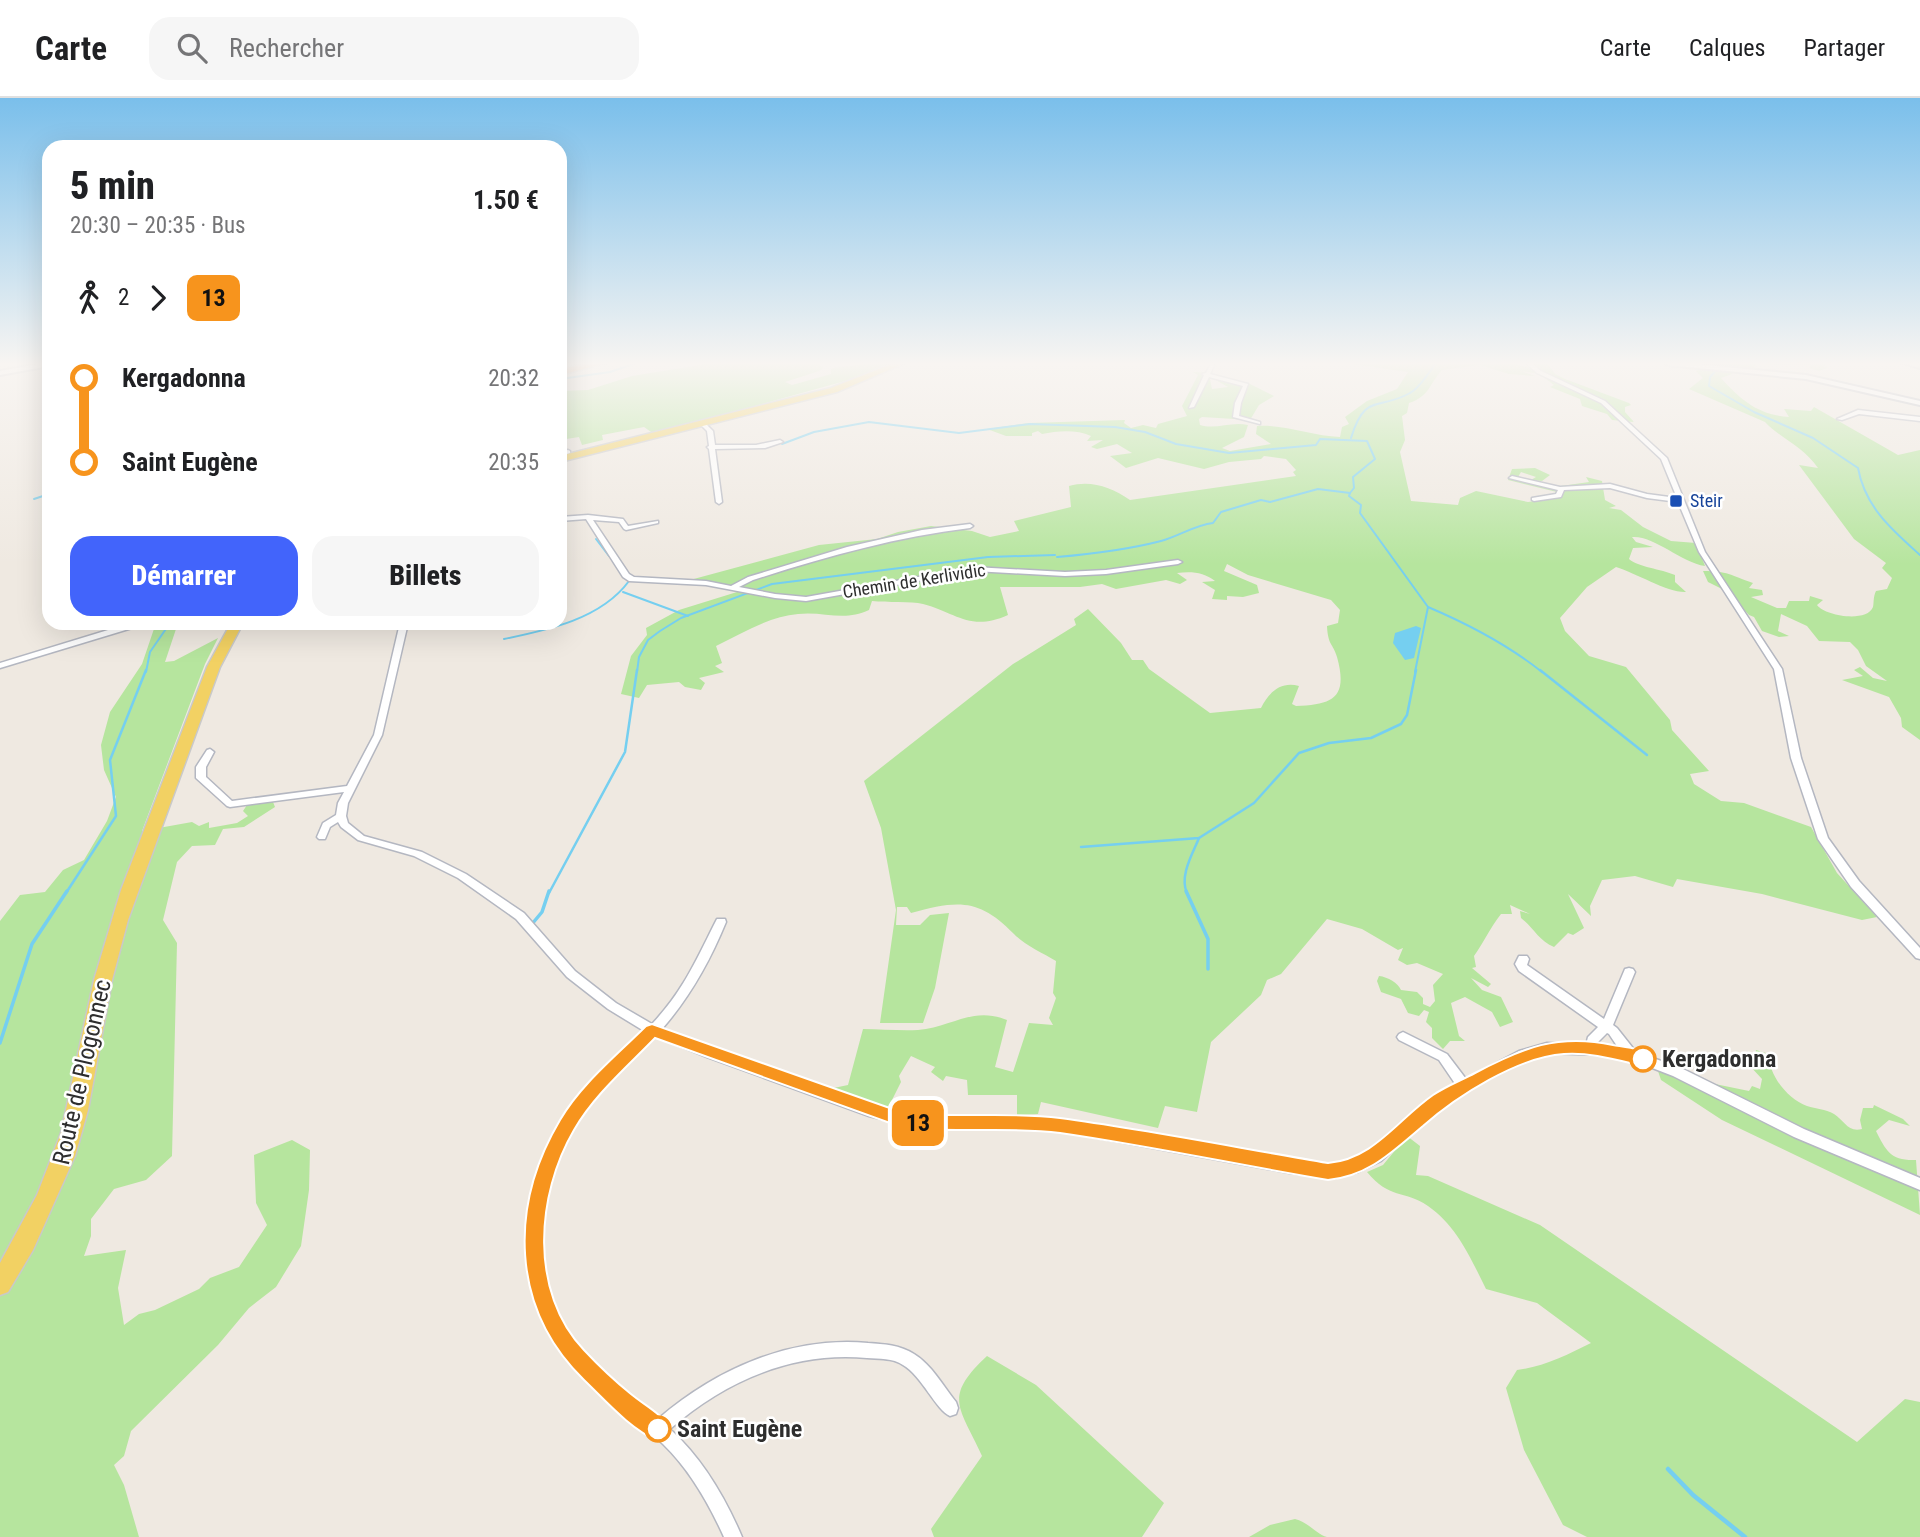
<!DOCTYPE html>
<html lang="fr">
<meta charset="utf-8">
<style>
body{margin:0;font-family:"Roboto Condensed",sans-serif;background:#f6f6f6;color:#202124;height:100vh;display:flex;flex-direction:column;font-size:26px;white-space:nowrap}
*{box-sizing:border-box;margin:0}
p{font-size:23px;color:#757577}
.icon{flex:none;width:38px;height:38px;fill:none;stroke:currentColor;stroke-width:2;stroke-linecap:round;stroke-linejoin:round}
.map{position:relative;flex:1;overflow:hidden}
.drawer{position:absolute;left:42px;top:42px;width:525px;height:490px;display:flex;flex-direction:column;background:#fff;border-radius:21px;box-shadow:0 7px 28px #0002}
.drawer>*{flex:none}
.badge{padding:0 14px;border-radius:10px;font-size:24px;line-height:46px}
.map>.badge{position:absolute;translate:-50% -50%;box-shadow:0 0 0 4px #fff}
.legs{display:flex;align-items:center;gap:10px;height:77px;padding:0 28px;font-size:23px}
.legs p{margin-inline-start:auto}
.summary{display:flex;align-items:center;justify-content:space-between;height:119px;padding:0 28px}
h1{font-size:38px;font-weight:800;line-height:52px}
.cta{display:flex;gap:14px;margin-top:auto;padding:14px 28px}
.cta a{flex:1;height:80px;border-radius:21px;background:#4264fb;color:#fff;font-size:28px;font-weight:800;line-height:80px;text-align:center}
.cta a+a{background:#f6f6f6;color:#202124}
ul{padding:0 28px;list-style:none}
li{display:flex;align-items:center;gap:24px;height:84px;font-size:26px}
li i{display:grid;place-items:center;width:10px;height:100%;margin:0 9px;background:currentColor}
li i::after{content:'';width:18px;height:18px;margin:-9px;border:5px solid;border-radius:50%;background:#fff}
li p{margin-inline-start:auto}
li:first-child i{background:linear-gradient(#0000 50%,currentColor 0)}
li:last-child i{background:linear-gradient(currentColor 50%,#0000 0)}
header{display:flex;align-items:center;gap:42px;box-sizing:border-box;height:98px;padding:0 35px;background:#fff;border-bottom:2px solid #e0e0e0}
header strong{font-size:33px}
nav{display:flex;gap:38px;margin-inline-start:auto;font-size:24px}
.search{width:490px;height:63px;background:#f6f6f6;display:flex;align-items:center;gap:18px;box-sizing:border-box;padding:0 24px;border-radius:21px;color:#757577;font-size:26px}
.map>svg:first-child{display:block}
.green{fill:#b6e59e}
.water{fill:#75cff0}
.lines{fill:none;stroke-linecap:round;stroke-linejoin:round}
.stream-far3{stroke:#75cff0;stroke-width:2}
.stream-far2{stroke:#75cff0;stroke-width:2.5}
.stream-far1{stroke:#75cff0;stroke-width:3.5}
.stream{stroke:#75cff0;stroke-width:4.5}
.street-casing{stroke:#b4b7c1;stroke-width:3}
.secondary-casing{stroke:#b4b7c1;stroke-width:4}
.primary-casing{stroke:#c9c9c9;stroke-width:3}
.highway-casing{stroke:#c9c9c9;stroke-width:3}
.street{fill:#fff;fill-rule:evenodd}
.secondary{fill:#fff;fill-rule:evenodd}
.primary{fill:#f2d163;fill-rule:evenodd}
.highway{fill:#ffa35c;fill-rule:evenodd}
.rail{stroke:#a3a6b8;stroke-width:2}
.line-1{fill:#f7941d;stroke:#fff;stroke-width:2}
.transit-dot{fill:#1a4fb4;stroke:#fff;stroke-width:2.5}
.stop-1-dot{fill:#fff;stroke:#f7941d;stroke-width:3.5}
.labels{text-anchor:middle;stroke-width:5;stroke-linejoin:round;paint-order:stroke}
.far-transit-label{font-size:18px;fill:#164399;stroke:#fff;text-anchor:start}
.far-street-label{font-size:18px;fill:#2e2e2e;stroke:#fff}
.near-stop-label{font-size:24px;font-weight:bold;fill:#2e2e2e;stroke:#fff;text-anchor:start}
.near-street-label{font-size:24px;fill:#2e2e2e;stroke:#fff}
</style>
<header>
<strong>Carte</strong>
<div class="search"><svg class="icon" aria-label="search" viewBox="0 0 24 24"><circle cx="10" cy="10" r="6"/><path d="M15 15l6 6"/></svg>Rechercher</div>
<nav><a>Carte</a><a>Calques</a><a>Partager</a></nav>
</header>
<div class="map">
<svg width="1920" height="1439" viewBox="0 0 1920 1439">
<rect width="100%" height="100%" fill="#efe9e1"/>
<!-- green -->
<g class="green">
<path d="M712 265H822L819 266 823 270 819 273 785 284 792 287 831 276V271C837 268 880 265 888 267L863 278 654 336 644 329 602 337 603 342 582 347 579 339 560 342V293L588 292 632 278Z"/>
<path d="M1345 265H1506L1530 269 1531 265H1547L1555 276 1565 281 1629 305 1631 307 1625 309V314L1634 324 1612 322 1607 316 1582 308 1580 301 1550 289 1554 287 1545 280 1551 279 1547 277 1521 273 1535 278 1509 276 1480 267 1442 272C1429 286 1430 298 1409 305L1407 315 1402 318 1405 342 1400 354 1411 403 1458 407 1460 400 1476 393 1528 404 1562 399 1561 395 1508 382 1512 371 1535 370 1550 377 1542 383 1531 382 1536 379 1521 374 1518 379 1512 380 1554 389 1589 384 1586 379 1602 383 1605 402 1616 408 1609 410 1621 412 1643 429 1671 443 1696 445 1705 468C1681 464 1653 437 1632 439L1636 444 1653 449 1633 450 1629 461C1638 469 1661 471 1675 477V484L1686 494C1668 495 1636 475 1616 469L1587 489 1560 520 1565 533 1589 558 1626 569 1670 622 1672 632 1709 673 1690 676 1694 686 1721 703 1744 705 1811 729 1837 775 1877 819 1862 822 1762 796 1677 781 1673 789 1635 778 1602 782 1590 808 1591 818 1568 796 1584 830 1573 837 1568 835 1554 849C1538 842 1534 830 1521 820L1520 813 1530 816 1510 807 1512 816H1501C1490 830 1484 844 1474 858L1476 869 1472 870 1491 886 1488 889 1471 880 1482 892 1501 899 1513 924 1500 929 1492 914 1465 899 1451 905 1459 938 1465 943H1450L1443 951 1432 940V930L1426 924 1429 914 1424 912 1419 918 1408 915 1401 901 1381 894 1377 883 1379 878C1388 879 1398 885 1401 892L1417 894 1423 900V906L1430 909 1435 903 1433 887 1443 876 1417 865 1407 867 1398 862 1403 850 1398 852 1362 831 1327 821 1281 876 1267 882 1261 897 1211 944 1197 1014 1165 1008 1158 1030 1041 1004 1038 1016 1017 1017V997H968L967 982 946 978 943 983 931 974 935 969 911 958 899 978 901 984 887 1012 824 992 848 987 863 931C881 931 900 933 918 932 952 929 973 908 1007 922L995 969 1013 974 1029 925 1053 927 1049 920 1056 900 1053 895 1056 863C1043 855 1024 847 1014 836 979 800 958 802 911 815L907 809H897L896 827H920L930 817 949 815 935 890 923 925H880L896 812 881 730 864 683 1013 566 1076 527 1074 521 1088 511 1121 545 1132 562H1143L1149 571 1210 615 1261 610C1269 594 1281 583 1299 588L1292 606 1296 608C1334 607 1348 599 1337 559 1333 545 1328 548 1327 528L1338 525 1340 512 1331 502 1248 477 1227 466 1224 473 1257 487 1259 495 1243 499 1227 498V502L1212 501 1215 492 1202 484 1215 483C1204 474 1191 473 1177 475L1187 482 1180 486 1166 482 1116 491 1102 486 1080 489H1000L1008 517C970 534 957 515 923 506 911 503 887 505 872 503L869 512C844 524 824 513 798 516 770 518 741 536 716 548L722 565 715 568 724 574 699 580 705 585 701 592 685 589 679 584 647 587 639 600 621 596 631 558 647 537 646 530 679 512 737 494 690 482 819 447 877 441 898 434 931 428 972 433 990 439 1019 433 1014 423 1071 409 1069 388C1091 382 1111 389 1130 402L1296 378 1293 374 1296 372 1286 361 1264 358 1261 361 1229 364 1204 371 1158 360 1126 370 1110 358 1132 355 1117 346 1097 351 1091 349 1103 342 1087 343 1091 338C1076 331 1057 333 1042 336L1038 333 1032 335V338H1006L987 331 1029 325 1125 322 1124 325 1131 330 1143 327 1156 330 1158 326 1187 318 1182 308 1198 277 1193 274 1214 275 1209 276 1212 291 1228 289 1214 281V278L1248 285 1274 298 1259 307 1250 322 1202 319 1199 321 1200 327C1216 332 1231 323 1248 327L1244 339 1222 350 1230 353 1271 346 1256 336 1257 328C1284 326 1312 338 1340 339L1342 329 1349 326 1345 319 1367 303 1397 291 1408 274Z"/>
<path d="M1673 265H1855L1824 266 1827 270 1819 273 1809 270 1810 267 1755 266 1756 270 1729 273 1732 276 1721 280C1741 302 1758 317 1789 319L1784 311 1811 313 1814 309 1898 357 1920 352V642L1902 629 1901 620 1889 599 1842 582 1863 578 1854 572 1860 569 1873 580 1887 583 1866 568 1858 552 1850 544 1819 543 1807 528 1781 516 1778 533 1789 538 1779 539 1762 533 1754 519 1749 517 1726 493 1708 484 1703 473C1728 473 1730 477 1753 485L1749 490 1762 492 1763 497 1751 499 1777 510H1786L1789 503H1809L1810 498 1823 502 1817 507C1825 518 1867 525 1873 509 1874 505 1873 499 1876 493L1887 491 1892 480 1882 470 1886 465 1854 441 1799 367 1818 370C1804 349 1780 340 1765 324L1689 291 1703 280 1696 273 1706 269Z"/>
<path d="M156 525H178L165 564 174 563 218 540 205 566 142 733 192 724 199 728 209 724V730L237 725 248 718 243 713 247 707 273 704 275 709 244 729 223 731 215 747 192 748 177 764 163 822 177 845 172 1058 146 1082 114 1091 91 1121V1138L84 1158 126 1152 118 1190 124 1227 139 1216 155 1212 199 1191 210 1180 239 1169 267 1127 256 1105 254 1057 292 1042 310 1052 309 1092 301 1148 276 1189 249 1210 218 1247 131 1333 124 1358 114 1367 124 1387 139 1439H0V823L20 797 45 794 63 772 84 762 107 723 116 699 104 672 101 647 110 614 142 566Z"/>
<path d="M1756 952 1769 956C1768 976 1787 1001 1807 1008 1816 1011 1825 1011 1834 1016 1844 1022 1848 1035 1862 1031L1860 1022 1863 1010H1873L1874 1007 1903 1021 1910 1028 1889 1022 1876 1033C1886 1053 1891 1063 1916 1062L1920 1117 1722 1022 1661 982 1658 973 1671 974 1710 993 1715 986 1749 993 1752 988 1760 991 1762 981 1749 967 1755 959Z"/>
<path d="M1407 1038 1420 1048 1416 1077 1428 1078 1540 1127 1857 1344 1905 1301 1920 1304V1439H1587L1563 1427 1524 1352 1506 1290 1517 1272C1543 1269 1567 1257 1591 1245L1537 1205 1486 1191C1471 1161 1457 1128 1428 1108 1403 1091 1390 1102 1367 1074L1383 1067Z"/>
<path d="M987 1258 1036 1287 1164 1405 1142 1439H934L931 1431 982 1358C960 1309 942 1300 987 1258Z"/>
<path d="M1295 1421C1310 1425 1317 1437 1327 1439H1249L1270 1427Z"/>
</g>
<!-- water -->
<path class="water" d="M1416 528 1421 530 1414 560 1405 562 1393 545 1395 535Z"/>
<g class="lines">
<!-- stream-far3 -->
<g class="stream-far3">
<path d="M1717 265 1719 269 1710 279 1709 288 1754 314 1813 340 1858 370C1865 409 1892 432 1920 457"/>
<path d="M560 281 610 274 636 265"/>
<path d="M1351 340C1365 294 1378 313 1410 295 1420 290 1429 274 1436 265"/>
<path d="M782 346 814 334 869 324 959 335 1030 326 1115 329 1145 334 1176 346 1229 355 1316 347 1320 341 1367 343 1375 361 1353 379 1354 390 1350 395"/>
<path d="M1350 395 1349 398 1361 407 1360 415 1428 509 1415 574"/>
<path d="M34 401 49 396"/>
<path d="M596 441 609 458"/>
<path d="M1057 459C1093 456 1126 452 1161 443 1179 438 1195 427 1213 425L1221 414 1261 402 1270 404 1318 391 1350 395"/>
<path d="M623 494 688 518"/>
<path d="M1428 509C1468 526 1508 547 1542 574"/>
<path d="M504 541C548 532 601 521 629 483L626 480"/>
<path d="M146 574 150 554 170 525"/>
<path d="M637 574 639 559 648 542 660 533 681 520 772 486 988 459 1055 457"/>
</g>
<!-- stream-far2 -->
<g class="stream-far2">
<path d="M1540 572 1647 657"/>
<path d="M1081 749 1199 740 1254 705 1299 655 1329 645 1371 640 1401 626 1407 617 1416 572"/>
<path d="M66 795 116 718 110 662 146 572"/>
<path d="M549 795 625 654 637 572"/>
<path d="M1187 795C1179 778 1193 755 1199 740"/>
</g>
<!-- stream-far1 -->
<g class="stream-far1">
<path d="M1186 793 1208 841V871"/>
<path d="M532 826 542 814 549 793"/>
<path d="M0 945 32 846 67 793"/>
</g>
<!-- stream -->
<path class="stream" d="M1668 1371 1693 1397 1745 1439"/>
<defs>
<g id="street">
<path d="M1211 265H1215L1210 276 1248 286 1241 305 1239 318 1260 324V326L1233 319 1235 305 1243 288 1209 279 1194 309 1189 310 1204 277 1202 276 1206 275Z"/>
<path d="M1526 265H1531L1541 273 1605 303 1667 360 1705 454 1782 571 1801 660 1828 740 1859 783 1920 850V861L1916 860 1851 789 1818 741 1791 660 1774 571 1699 454 1678 404 1647 400 1610 390 1564 392 1561 399 1534 403 1532 402V400L1556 396 1558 392 1509 380 1512 378 1560 389 1610 386 1647 396 1677 400 1661 361 1601 305 1537 275Z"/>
<path d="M1858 312 1920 319V323L1859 316 1842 322 1837 321Z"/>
<path d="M700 324H704L713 333 715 347H756L780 342 783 344 765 350 715 351 722 404 719 406 716 404 709 351 707 349 709 348 707 333 700 326Z"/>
<path d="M568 352 570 353V355L560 358V354Z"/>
<path d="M588 417 623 421 628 428 658 423V425L626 432 624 431 619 424 593 422 629 476 634 479 706 483 731 488 748 479 847 449 922 432 970 426 973 428 970 430C895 439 825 459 753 482L739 489 775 496 806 499 974 469 1065 474 1106 472 1178 462 1182 464 1178 466 1106 476 1065 478 974 473 806 503 775 500 706 487 629 483 623 479 586 421 560 423V419Z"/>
<path d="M131 525H143L142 527 0 570V565Z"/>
<path d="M400 525H408L382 637 348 705 346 718 348 725 364 738 422 754 466 776 524 815 575 873 616 905 652 926C684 892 696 862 717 821H725L726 824C710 863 690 899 662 931L715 953 873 1009 914 1019 1015 1018 1060 1023 1290 1063 1335 1068 1351 1065 1371 1055 1435 998 1456 987 1439 962 1399 942 1397 939 1399 936 1403 934 1447 956 1466 981 1519 953 1547 945 1586 947 1588 939 1598 929 1519 873 1515 866 1519 858H1527L1529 861 1527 867 1604 921 1625 871 1629 870 1633 871 1635 874 1613 927 1617 930 1636 954 1681 970 1804 1031 1920 1080V1092L1794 1039 1673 978 1642 966 1604 957 1547 955 1523 962 1443 1006 1381 1063 1358 1074 1335 1080 1290 1075 1060 1033 1015 1028 914 1029 869 1018 707 959 655 938C630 963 601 986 581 1015 533 1086 525 1185 581 1255 602 1281 631 1300 658 1321 716 1271 790 1238 868 1245 884 1246 900 1247 914 1256 932 1267 943 1288 956 1304L958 1310 956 1316 950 1318C936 1312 922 1278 903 1267 893 1260 879 1261 867 1260 793 1253 725 1283 670 1331 702 1360 725 1399 742 1439H724C709 1406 690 1372 663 1346 636 1321 604 1302 578 1274 509 1200 515 1084 574 1005 594 978 620 956 644 933L608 911 567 879 516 821 458 780 414 758 358 742 341 729 338 724 330 729 325 741H319L317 739 323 725 336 717 338 705 344 694 230 709 227 708 196 680V669L207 652 210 651 214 654 206 669V679L232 703 347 688 374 637ZM1607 935 1609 936 1619 951 1597 947 1598 944Z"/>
</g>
<g id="secondary">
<path d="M44 265H49V268L0 277V273Z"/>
<path d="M1665 265H1687L1806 277 1920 303V307L1806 281 1668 267Z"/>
</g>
<g id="primary">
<path d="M894 265H905L837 294 560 364V358L831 290Z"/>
<path d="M231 525H243L220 569 128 822 112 882 88 1012 75 1058 33 1152 8 1194 0 1197V1165L37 1097 61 1035 94 882 121 792 207 569Z"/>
</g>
<path id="highway" d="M590 265H606L560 277V271Z"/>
</defs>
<!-- street casing -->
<use href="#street" class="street-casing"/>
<!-- secondary casing -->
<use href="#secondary" class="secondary-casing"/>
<!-- primary casing -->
<use href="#primary" class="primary-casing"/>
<!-- highway casing -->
<use href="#highway" class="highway-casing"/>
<!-- street -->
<use href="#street" class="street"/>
<!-- secondary -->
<use href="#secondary" class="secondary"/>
<!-- primary -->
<use href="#primary" class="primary"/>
<!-- highway -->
<use href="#highway" class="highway"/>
<!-- rail -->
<path class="rail" d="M1899 265 1920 271"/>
</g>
<!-- sky -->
<linearGradient id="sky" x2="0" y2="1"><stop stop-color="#7abfeb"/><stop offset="0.57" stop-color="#f8f5f2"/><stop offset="1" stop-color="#f8f5f2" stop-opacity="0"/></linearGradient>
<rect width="1920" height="466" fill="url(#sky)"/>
<!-- line-1 -->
<path class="line-1" d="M652 926 901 1014C954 1021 1007 1013 1060 1020 1150 1032 1239 1050 1328 1065 1374 1061 1397 1022 1433 997 1446 988 1462 982 1475 975 1522 950 1558 935 1613 947 1624 949 1646 950 1652 961L1643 968C1617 962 1590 954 1564 956 1518 959 1457 998 1423 1028 1392 1054 1369 1078 1328 1082 1239 1067 1150 1048 1060 1035 1007 1028 954 1036 901 1029L655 940C627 969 594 997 574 1032 536 1097 529 1194 584 1252 598 1267 615 1283 631 1296 644 1307 663 1316 670 1331L666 1339 658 1343C630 1331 606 1303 584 1282 510 1210 509 1108 560 1022 581 986 617 957 646 928Z"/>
<!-- markers -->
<rect class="transit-dot" x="1669" y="396" width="14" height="14" rx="3.5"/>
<g class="stop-1-dot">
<circle cx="1643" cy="961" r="12"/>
<circle cx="658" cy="1331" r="12"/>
</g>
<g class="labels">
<!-- far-transit labels -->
<g class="far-transit-label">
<text x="1690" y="409">Steir</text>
</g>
<!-- far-street labels -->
<g class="far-street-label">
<text transform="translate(914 483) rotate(-9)" y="6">Chemin de Kerlividic</text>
</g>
<!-- near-stop labels -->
<g class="near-stop-label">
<text x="1662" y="969">Kergadonna</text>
<text x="677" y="1339">Saint Eugène</text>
</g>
<!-- near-street labels -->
<g class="near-street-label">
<text transform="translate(82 974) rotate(-77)" y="8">Route de Plogonnec</text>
</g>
</g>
</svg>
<b class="badge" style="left:918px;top:1025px;background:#f7941d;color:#111">13</b>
<section class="drawer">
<div class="summary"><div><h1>5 min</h1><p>20:30 – 20:35 · Bus</p></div><b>1.50 €</b></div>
<div class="legs"><svg class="icon" aria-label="walk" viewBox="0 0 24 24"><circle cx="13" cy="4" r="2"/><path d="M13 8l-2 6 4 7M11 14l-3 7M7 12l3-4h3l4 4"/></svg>2<svg class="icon" aria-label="forward" viewBox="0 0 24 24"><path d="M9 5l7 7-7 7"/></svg><b class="badge" style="background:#f7941d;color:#111">13</b></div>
<ul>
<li><i style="color:#f7941d"></i><b>Kergadonna</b><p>20:32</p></li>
<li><i style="color:#f7941d"></i><b>Saint Eugène</b><p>20:35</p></li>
</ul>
<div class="cta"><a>Démarrer</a><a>Billets</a></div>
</section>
</div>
